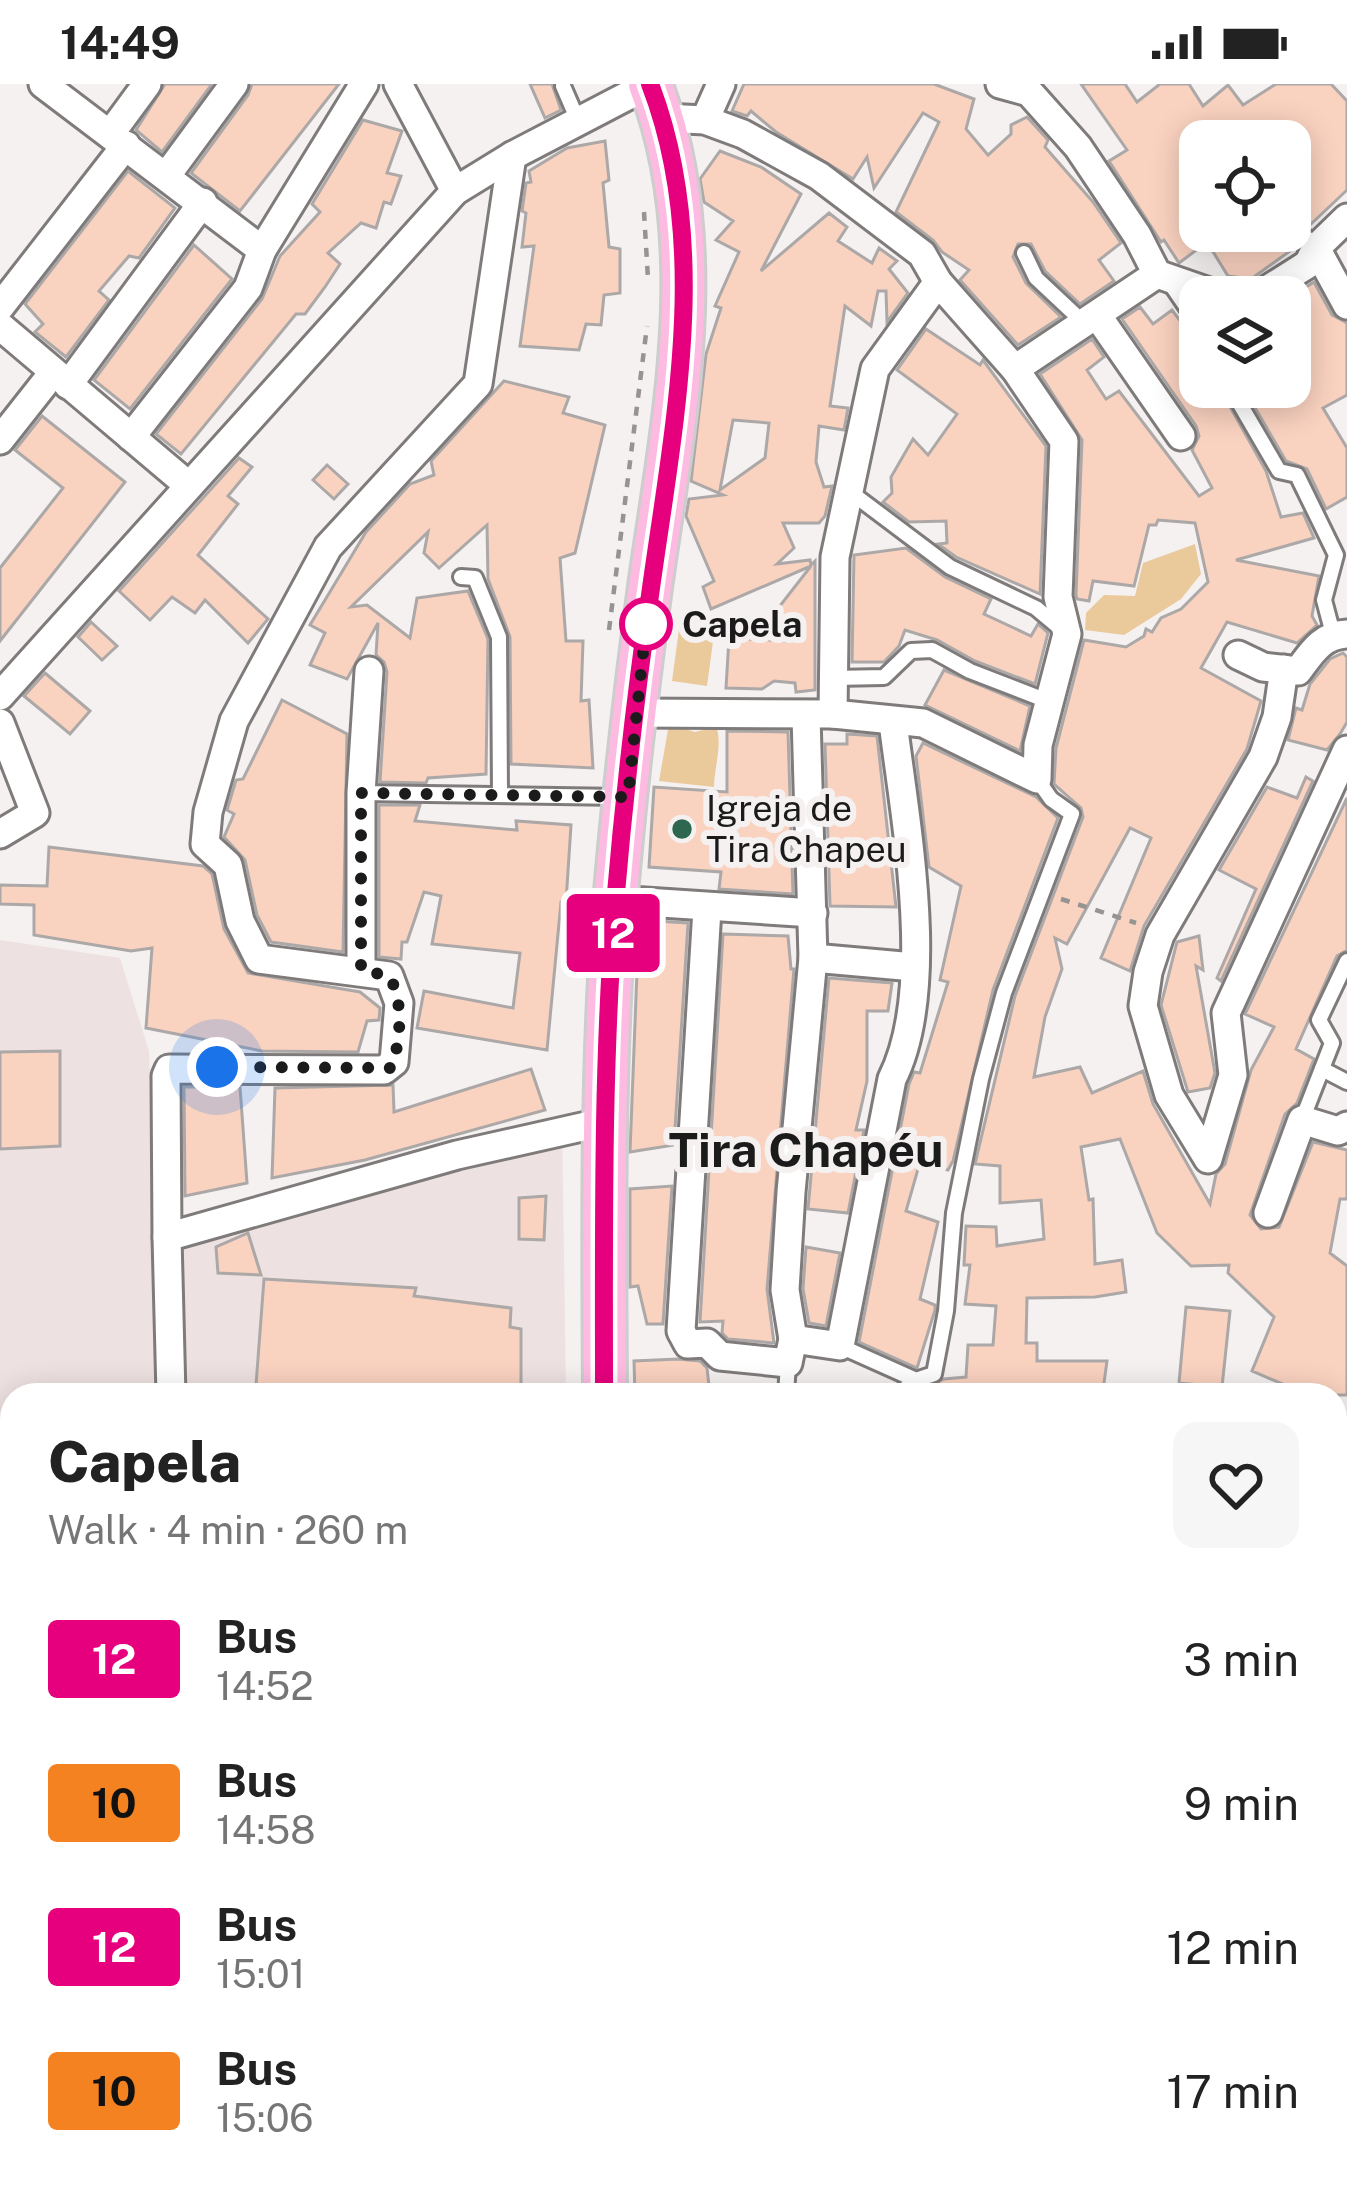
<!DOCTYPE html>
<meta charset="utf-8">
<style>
body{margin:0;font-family:"Public Sans",sans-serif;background:#f6f6f6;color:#222;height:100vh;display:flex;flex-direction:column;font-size:45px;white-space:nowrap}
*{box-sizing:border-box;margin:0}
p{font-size:39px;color:#767676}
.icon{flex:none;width:66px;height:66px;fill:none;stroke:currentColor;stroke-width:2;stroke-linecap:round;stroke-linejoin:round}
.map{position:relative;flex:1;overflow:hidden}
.sheet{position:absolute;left:0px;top:1299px;width:1347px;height:804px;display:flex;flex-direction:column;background:#fff;border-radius:36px 36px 0 0;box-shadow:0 6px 30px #0003}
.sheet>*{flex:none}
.badge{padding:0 24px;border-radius:9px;font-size:42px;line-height:78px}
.buttons{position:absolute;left:1179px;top:36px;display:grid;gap:24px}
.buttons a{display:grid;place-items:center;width:132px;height:132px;border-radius:24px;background:#fff;box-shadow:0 6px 30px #0003;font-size:60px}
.you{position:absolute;width:60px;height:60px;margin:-30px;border:9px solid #fff;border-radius:50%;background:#1a73e8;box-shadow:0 0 0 18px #1a73e833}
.map>.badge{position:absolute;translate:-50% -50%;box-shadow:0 0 0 6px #fff}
.round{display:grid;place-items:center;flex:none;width:126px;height:126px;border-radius:24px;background:#f6f6f6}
.headline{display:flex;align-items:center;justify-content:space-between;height:204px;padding:0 48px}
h1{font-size:57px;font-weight:800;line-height:90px}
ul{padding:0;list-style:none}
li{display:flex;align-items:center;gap:36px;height:144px;padding:0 48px}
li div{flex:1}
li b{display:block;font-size:45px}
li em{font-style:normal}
li .badge{min-width:132px;font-weight:700;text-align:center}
.status{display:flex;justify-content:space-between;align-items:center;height:84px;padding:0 60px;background:#fff;direction:ltr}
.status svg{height:33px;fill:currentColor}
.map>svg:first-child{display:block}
.built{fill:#eee1e1}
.green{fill:#eac99b}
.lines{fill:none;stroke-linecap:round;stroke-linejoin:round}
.canal{stroke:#eccdf9;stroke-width:24}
.building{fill:#fad2c0;stroke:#aca8a7;stroke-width:3;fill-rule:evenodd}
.lane-casing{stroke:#7f7b7b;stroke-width:20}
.street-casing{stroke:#7f7b7b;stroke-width:33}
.primary-casing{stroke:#cdcdcd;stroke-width:48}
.path{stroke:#969393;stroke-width:4.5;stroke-dasharray:9 9;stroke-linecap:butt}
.lane{stroke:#fff;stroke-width:14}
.street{stroke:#fff;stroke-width:27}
.primary{stroke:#febbe1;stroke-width:42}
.line-casing{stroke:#fff;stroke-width:27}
.line{stroke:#e6007e;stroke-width:18}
.walk{stroke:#1c1b1b;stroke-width:12;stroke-dasharray:0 21.6}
.stop-dot{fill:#fff;stroke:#e6007e;stroke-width:6}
.poi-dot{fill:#2d6750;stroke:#f5f1f1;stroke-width:4.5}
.labels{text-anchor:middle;stroke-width:12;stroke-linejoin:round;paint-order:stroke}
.stop-label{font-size:36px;font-weight:bold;fill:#1c1b1b;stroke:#f5f1f1;text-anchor:start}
.poi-label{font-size:36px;fill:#1c1b1b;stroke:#f5f1f1;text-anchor:start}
.district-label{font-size:48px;font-weight:bold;fill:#1c1b1b;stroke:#f5f1f1}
</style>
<div class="status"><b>14:49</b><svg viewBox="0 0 49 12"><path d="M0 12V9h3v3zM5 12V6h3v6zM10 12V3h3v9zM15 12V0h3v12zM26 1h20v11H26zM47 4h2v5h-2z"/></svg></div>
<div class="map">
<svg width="1347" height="2103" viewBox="0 0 1347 2103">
<rect width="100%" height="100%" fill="#f5f1f1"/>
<!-- built -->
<path class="built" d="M0 856 120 874 149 967 156 1140 562 1036 566 1311H12V2091H878L881 2103H0Z"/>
<!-- green -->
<g class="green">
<path d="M1195 460 1201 490 1181 515 1124 551 1085 546 1086 529 1104 511 1135 512 1143 479Z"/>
<path d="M679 545 714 550 707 602 672 597Z"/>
<path d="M669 640 695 648 716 643C723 658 714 685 714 703L659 697Z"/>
</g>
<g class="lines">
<!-- canal -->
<path class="canal" d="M1335 1392 1347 1376"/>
</g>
<!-- building -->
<g class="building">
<path d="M165 0H212L162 68 136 46Z"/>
<path d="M252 0H339L240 127 191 89 248 11Z"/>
<path d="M530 0H552L561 26 545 34Z"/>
<path d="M744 0H934L974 15 966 45 988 71 1011 50V41L1027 33 1048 56 1045 63 1093 118 1121 159 1099 176 1114 197 1080 220 1045 187 1031 160H1018L1013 173 1026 199 1061 233 1018 261 960 196 969 186 942 168 933 156 896 128 939 38 923 29 874 104 867 73 853 95 776 48 751 27 747 32 732 27Z"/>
<path d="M1081 0H1125L1137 18 1160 0H1189L1203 22 1228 1 1243 21 1276 0H1331L1347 17V106L1310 141 1290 120V57H1200V147H1285L1297 162 1251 195 1228 192 1207 158 1179 179 1164 156 1161 158 1109 77 1127 66Z"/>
<path d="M363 36 402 47 387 89 401 92 391 120 384 118 376 144 361 139 328 169 340 180 325 203 305 230H296L181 370 156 350 262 215 280 172 320 128 312 120Z"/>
<path d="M605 57 609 96 603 99 609 163 620 165V209L604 211 601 241 586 240 579 266 520 262 534 162 522 163 526 129 522 127 526 99 531 98 529 87 567 64Z"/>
<path d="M720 67 761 83 801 110 761 187 829 129 847 143 838 157 872 179 879 164 897 177 889 185 908 209 887 238 886 207H878L871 242 845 222 830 322 848 324 844 346 819 342 816 378 824 403 832 402 825 432 819 439H783L794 464 777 480 810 476 811 481 815 477V606L796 608 795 599 774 597 762 605 726 604 729 554 790 557 772 532 811 482 711 525 703 503 714 497 686 432 689 415 723 411 691 397 706 270 721 224 715 222 739 168 716 156 733 137 704 118 700 95ZM733 336 769 339 765 374 720 406Z"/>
<path d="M128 87 175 124 139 174 129 172 99 207 109 216 66 273 35 248 43 240 25 220Z"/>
<path d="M194 161 232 195 130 325 94 296Z"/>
<path d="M1314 198 1332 231 1347 239V311L1323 324 1347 364V413L1326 425 1307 385 1286 377 1243 303H1290V213Z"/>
<path d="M1140 223 1153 240 1172 226 1191 251 1188 272 1200 270V303H1219L1266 387 1281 433 1303 429 1314 454 1236 476 1319 492 1312 532 1317 541 1297 559 1227 538 1201 584 1261 617 1247 665 1144 842 1130 887 1101 874 1151 754 1130 744 1067 860 1055 854 1062 885 1045 933 1034 993 1080 983 1092 1009 1143 987 1153 1020 1210 1120 1216 1090 1225 1080 1251 986 1274 943 1245 930 1347 714V866L1337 872 1296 965 1314 975 1297 1019 1285 1030 1250 1131 1261 1145 1279 1143 1313 1058 1347 1066V1115H1340L1330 1169 1347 1182V1311H1308L1252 1287 1274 1233 1228 1189 1229 1181 1191 1182 1157 1149 1120 1055 1081 1063 1089 1116 1093 1115 1095 1180 1122 1176 1126 1208 1095 1213 1027 1214 1026 1259H1037V1277H1107L1103 1306 1068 1308V1311H921V1306L944 1295 966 1293 968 1261H993L996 1222 965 1220 970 1181H964L966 1142 996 1143 997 1162 1044 1155 1041 1116 1000 1119V1082L975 1080 1015 912 1083 733 1081 724 1054 700 1056 664 1084 556 1126 563 1144 552 1146 545 1152 548 1161 534 1181 525 1208 498 1195 439 1158 436 1156 441H1149L1134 502 1093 497 1089 517 1077 515 1076 511 1082 356 1040 290 1092 255 1104 273 1087 286 1106 315 1119 307 1199 412 1212 404 1192 366 1199 352 1196 342 1122 235Z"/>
<path d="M926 245 980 281 983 276 1046 362 1040 510 956 473 938 460 947 459 946 437 909 438 883 418 892 409 891 393 913 355 928 371 957 330 897 286Z"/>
<path d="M504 297 569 313 563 329 605 341 575 469 560 474 566 557H583L581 617 589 616 593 684 511 680 510 553 488 495 487 441 439 484 424 469 428 448 351 523 367 521 410 554 417 514 468 507 488 555 486 690 428 694 426 699 380 698 387 588 384 578 376 571 378 539 347 595 310 581 325 549 310 541 366 448 410 400 434 391 431 377Z"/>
<path d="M42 332 125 398 0 557V484L63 404 15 366Z"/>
<path d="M239 374 252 383 228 412 238 420 198 471 268 535 248 559 205 516 195 529 172 513 150 536 119 507Z"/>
<path d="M327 381 348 400 334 415 313 396Z"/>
<path d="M906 464 945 493 991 515 984 530 1031 552 1038 540 1048 549 1035 600 975 577 937 556 905 546 899 562 884 578H852L854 471Z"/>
<path d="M91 538 117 562 102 576 78 553Z"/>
<path d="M1343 569 1347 573V638L1340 650 1327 666 1288 656 1296 624 1302 626 1310 600 1330 575Z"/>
<path d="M944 586 1030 622 1020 667 925 621Z"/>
<path d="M45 589 90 627 70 650 24 612Z"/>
<path d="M282 616 347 650 343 868 271 858 257 831 245 776 224 753 234 730 227 726 236 696 243 695Z"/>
<path d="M727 647 788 648 793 810 719 805 721 788 649 783 654 703 727 708Z"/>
<path d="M847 650 877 652 896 823 830 822 825 660H847Z"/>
<path d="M923 659 1036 713 1058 734 993 906 953 1077 948 1086 920 1078 906 1127 938 1138 920 1215 935 1221V1226L917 1284 859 1258 909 1000 914 988 920 989 948 898 940 896 961 802 929 783 916 672Z"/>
<path d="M1306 693 1313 697 1221 897 1217 894 1256 805 1219 786 1267 703 1297 714Z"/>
<path d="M379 721H420L415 737 517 746 516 737 571 741 566 818H561L547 966 417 944 424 907 513 924 520 869 432 860 441 812 424 808 407 858H402L401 875 379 873Z"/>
<path d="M49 763 203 782 212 790 224 845 248 889 360 908 380 924 379 936 367 937 358 968 262 967 146 944 152 864 131 867 34 851V821L0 820V801L47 802Z"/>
<path d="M639 836 688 839 674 1061 630 1068Z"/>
<path d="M723 850 788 852 791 885H794L767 1205 774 1259 728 1255 722 1249 723 1237 700 1238Z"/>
<path d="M1199 852 1203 886 1196 882 1215 989 1210 1004 1188 1008 1161 921 1177 858Z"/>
<path d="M829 894 892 899 888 927H867V997L856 1046H864L848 1129 808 1125Z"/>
<path d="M60 967V1062L0 1065V968Z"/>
<path d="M531 985 545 1026 365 1076 272 1094 275 1004 393 1001 394 1028Z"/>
<path d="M184 1003H240L247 1099 185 1112Z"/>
<path d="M672 1102 663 1240H647L638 1202 630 1203V1105Z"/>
<path d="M546 1112 544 1156 519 1155V1114Z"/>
<path d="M248 1149 261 1191 218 1189 216 1163Z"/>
<path d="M806 1163 840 1169 826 1242 809 1239 803 1205Z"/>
<path d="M264 1195 416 1204 414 1212 511 1224 510 1243 521 1245V1311H431L256 1301Z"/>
<path d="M1186 1223 1230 1227 1222 1303 1179 1299Z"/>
<path d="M678 1275 700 1277 707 1284 710 1311H635L634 1277Z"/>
</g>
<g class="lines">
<defs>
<g id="lane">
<path d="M563 2 579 39"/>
<path d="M1290 136 1316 164"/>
<path d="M1024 169 1036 194 1084 239"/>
<path d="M1168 196 1200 243"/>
<path d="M1230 303 1279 387 1297 391 1336 471 1324 516 1333 550"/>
<path d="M849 407 950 483 1036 524 1060 544"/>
<path d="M461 493 475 494 499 553 500 711"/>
<path d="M834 594 884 593 911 567 932 566 970 587 1050 618"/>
<path d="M361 709 622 713"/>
<path d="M1322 985 1347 998"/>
<path d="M1302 1036 1332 959 1319 936 1347 877"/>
<path d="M840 1262 916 1296 934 1290 946 1227 954 1129 981 995 1004 909 1072 730 1051 715 1037 695"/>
<path d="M786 1311 788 1279"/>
<path d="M897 1311 916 1296"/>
<path d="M0 1911H12"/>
<path d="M122 2091V2103"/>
<path d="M634 2103 636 2091"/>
</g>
<g id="street">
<path d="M43 0 262 166"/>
<path d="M398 0 455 107"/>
<path d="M1000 0 1029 8 1078 63 1137 151 1157 190 1212 209 1252 213"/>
<path d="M663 34 705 36 743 50 819 92 922 170 938 198 1015 285 1064 357 1058 513 1067 550 1038 661 1037 695 923 639 833 630"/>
<path d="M705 36 721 0"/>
<path d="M111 49 147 0"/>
<path d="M167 91 234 0"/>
<path d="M1316 164 1347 221"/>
<path d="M1256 213 1308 180 1316 164 1347 134"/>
<path d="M0 223 126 61"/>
<path d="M1097 231 1181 352"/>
<path d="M0 242 188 401"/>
<path d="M1015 285 1157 190"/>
<path d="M68 301 203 118"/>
<path d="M131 353 248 204 262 166 364 0"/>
<path d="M0 356 52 290"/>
<path d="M1238 571 1263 583 1298 587C1312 568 1322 551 1347 550"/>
<path d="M1284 585 1277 633 1263 673 1160 851 1148 888 1143 922 1169 1011 1208 1075 1233 991 1226 929 1347 666"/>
<path d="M0 612 455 107 512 72 650 0"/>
<path d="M634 629 833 630 835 473 875 285 938 198"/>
<path d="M0 639 35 729 0 750"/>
<path d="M615 816 813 829"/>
<path d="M707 825 681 1247 688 1260 707 1259 720 1272 788 1279 793 1255 785 1206 791 1108 813 874 806 632"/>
<path d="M813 874 914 883"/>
<path d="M361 886V709L369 587"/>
<path d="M1268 1129 1302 1036 1338 1047 1347 1042"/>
<path d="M167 1153 166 992 169 985 384 986 394 978 399 919 389 892 259 875 240 837 228 781 205 760 208 728 234 637 328 463 478 300 512 72"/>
<path d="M793 1255 840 1262 892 995C938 904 905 737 893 638"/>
<path d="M171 1311 167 1153 457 1071 604 1038"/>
<path d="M1335 1426 1347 1410"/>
<path d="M0 1453 12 1452"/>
<path d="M1335 1740 1347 1745"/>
<path d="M1335 1878 1347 1894"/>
<path d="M1335 2012 1347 1994"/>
<path d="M218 2091 220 2103"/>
<path d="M299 2103 392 2091"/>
<path d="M1192 2103 1207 2091"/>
<path d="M1238 2103 1251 2091"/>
</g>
<g id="primary">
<path d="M605 1311C604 1147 602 983 615 820 624 714 636 608 650 503 673 339 712 161 650 0"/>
<path d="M601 2091V2103"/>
</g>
</defs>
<!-- lane casing -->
<use href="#lane" class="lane-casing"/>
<!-- street casing -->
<use href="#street" class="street-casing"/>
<!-- primary casing -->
<use href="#primary" class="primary-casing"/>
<!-- path -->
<g class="path">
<path d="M644 128 648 195"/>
<path d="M609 546 647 242"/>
<path d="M1061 815 1136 839"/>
</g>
<!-- lane -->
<use href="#lane" class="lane"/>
<!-- street -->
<use href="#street" class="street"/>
<!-- primary -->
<use href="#primary" class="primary"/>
</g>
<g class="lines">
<defs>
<path id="line" d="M604 1311C604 1147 602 983 615 820 624 714 636 608 651 504 674 339 712 160 650 0"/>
</defs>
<!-- line casing -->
<use href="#line" class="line-casing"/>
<!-- line -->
<use href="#line" class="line"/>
<!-- walk -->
<path class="walk" d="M217 983 391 984C401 958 404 916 389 892L361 886V709L628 713 646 540"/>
</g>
<!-- markers -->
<circle class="stop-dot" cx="646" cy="540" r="24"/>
<circle class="poi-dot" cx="682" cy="745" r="12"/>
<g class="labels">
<!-- stop labels -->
<g class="stop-label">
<text x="682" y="553">Capela</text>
</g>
<!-- poi labels -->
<g class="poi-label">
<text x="706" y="737">Igreja de<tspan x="706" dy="41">Tira Chapeu</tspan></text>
</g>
<!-- district labels -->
<g class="district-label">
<text x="806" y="1083">Tira Chapéu</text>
</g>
</g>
</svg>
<div class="buttons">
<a><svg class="icon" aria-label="locate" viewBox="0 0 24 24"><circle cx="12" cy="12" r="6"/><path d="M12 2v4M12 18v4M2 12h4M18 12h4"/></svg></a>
<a><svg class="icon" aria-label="layers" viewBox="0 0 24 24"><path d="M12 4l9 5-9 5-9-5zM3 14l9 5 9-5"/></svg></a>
</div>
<div class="you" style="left:217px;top:983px"></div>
<b class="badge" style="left:613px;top:849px;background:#e6007e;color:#fff">12</b>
<section class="sheet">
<div class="headline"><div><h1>Capela</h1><p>Walk · 4 min · 260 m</p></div><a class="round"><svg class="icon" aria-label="heart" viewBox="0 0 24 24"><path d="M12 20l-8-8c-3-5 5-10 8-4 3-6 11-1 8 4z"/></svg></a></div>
<ul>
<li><span class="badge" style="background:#e6007e;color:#fff">12</span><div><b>Bus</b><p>14:52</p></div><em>3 min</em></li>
<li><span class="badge" style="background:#f58220;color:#111">10</span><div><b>Bus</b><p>14:58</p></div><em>9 min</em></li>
<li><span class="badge" style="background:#e6007e;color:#fff">12</span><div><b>Bus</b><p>15:01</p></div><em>12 min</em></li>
<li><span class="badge" style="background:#f58220;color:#111">10</span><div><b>Bus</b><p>15:06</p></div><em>17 min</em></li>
</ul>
</section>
</div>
